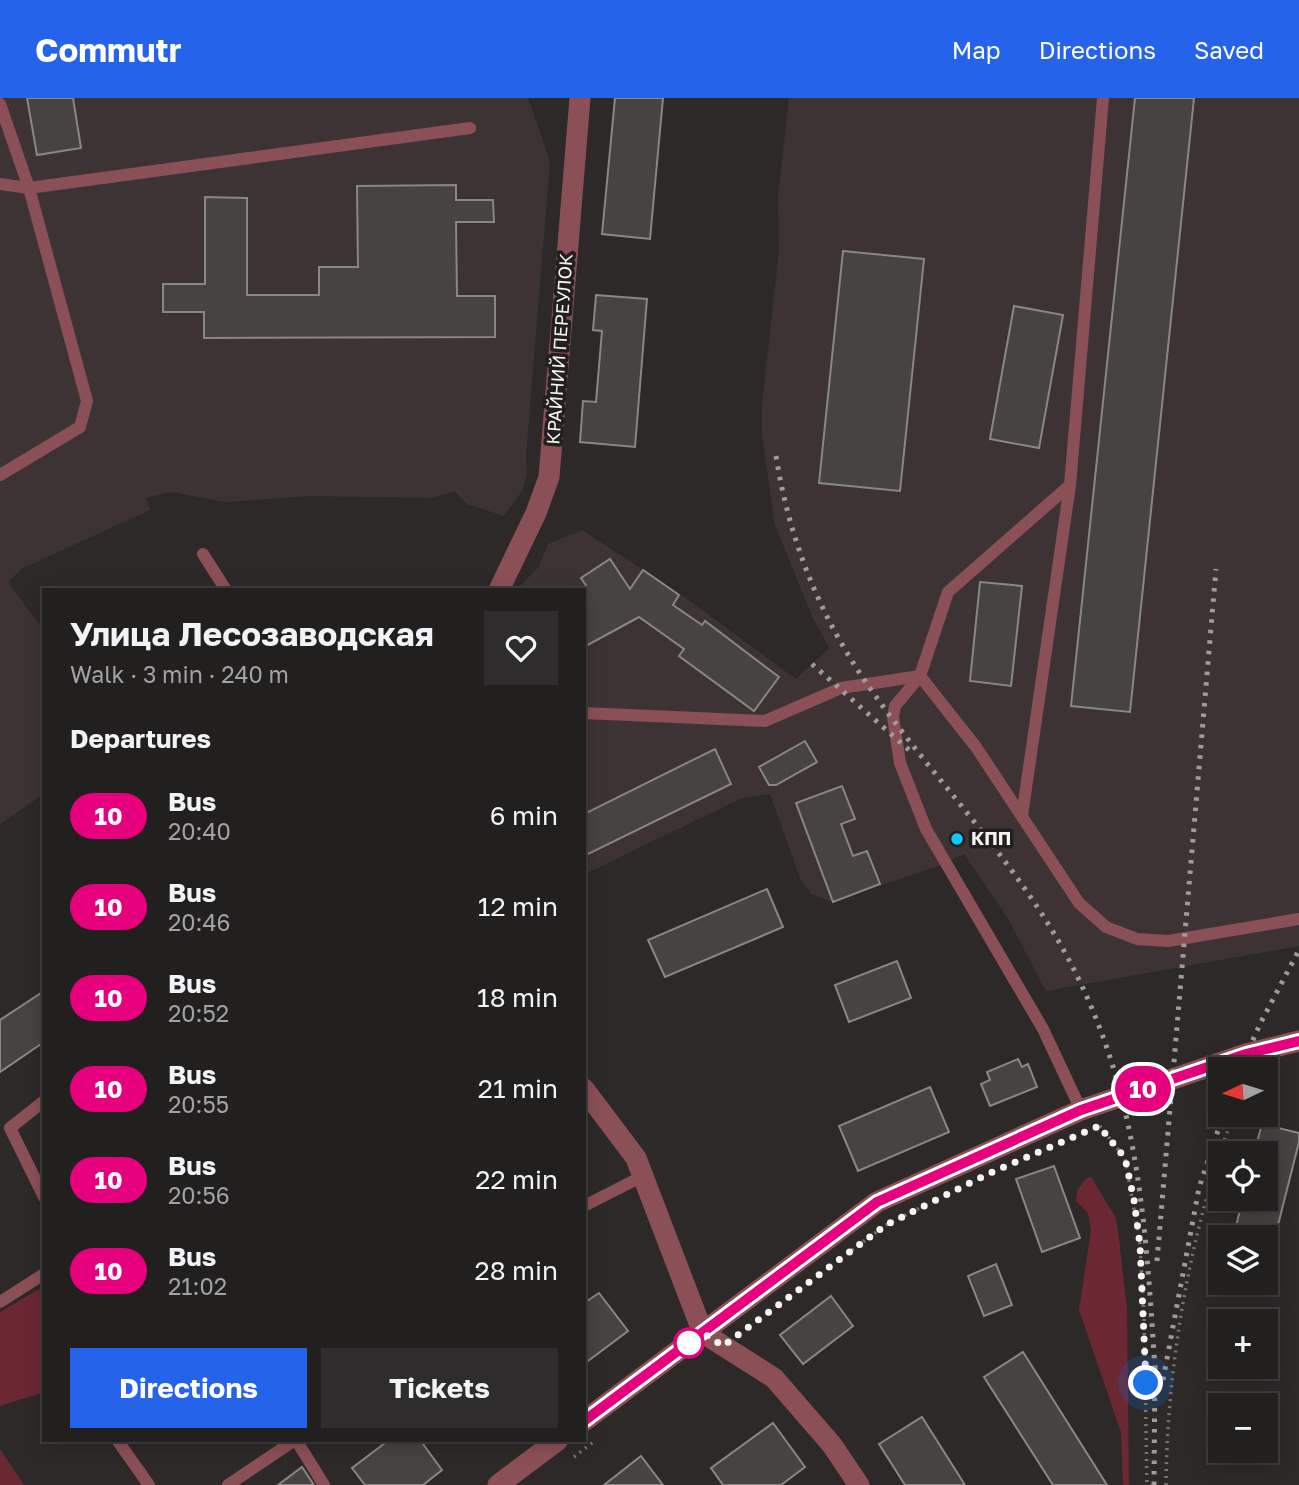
<!DOCTYPE html>
<meta charset="utf-8">
<style>
body{margin:0;font-family:"Golos Text",sans-serif;background:#2e2c2c;color:#f1f3f6;height:100vh;display:flex;flex-direction:column;font-size:26px;white-space:nowrap}
*{box-sizing:border-box;margin:0}
p{font-size:23px;color:#a2a2a4}
.icon{flex:none;width:38px;height:38px;fill:none;stroke:currentColor;stroke-width:2;stroke-linecap:round;stroke-linejoin:round}
.map{position:relative;flex:1;overflow:hidden}
.side{position:absolute;left:42px;top:490px;width:544px;height:854px;display:flex;flex-direction:column;background:#221f1f;border-radius:0px;box-shadow:0 4px 18px #0003,0 0 0 2px #3f3d3d}
.side>*{flex:none}
.badge{padding:0 14px;border-radius:23px;font-size:24px;line-height:46px}
.needle{width:46px;rotate:266deg}
.buttons{position:absolute;left:1208px;top:959px;display:grid;gap:14px}
.buttons a{display:grid;place-items:center;width:70px;height:70px;border-radius:0px;background:#221f1f;box-shadow:0 4px 18px #0003,0 0 0 2px #3f3d3d;font-size:35px}
.you{position:absolute;width:35px;height:35px;margin:-18px;border:5px solid #fff;border-radius:50%;background:#1a73e8;box-shadow:0 0 0 10px #1a73e833}
.map>.badge{position:absolute;translate:-50% -50%;box-shadow:0 0 0 4px #fff}
h2{padding:0 28px;font-size:26px;line-height:63px}
.round{display:grid;place-items:center;flex:none;width:74px;height:74px;border-radius:0px;background:#2e2c2c}
.summary{display:flex;align-items:center;justify-content:space-between;height:119px;padding:0 28px}
h1{font-size:33px;font-weight:700;line-height:52px}
.action{display:flex;gap:14px;margin-top:auto;padding:14px 28px}
.action a{flex:1;height:80px;border-radius:0px;background:#2563eb;color:#fff;font-size:28px;font-weight:700;line-height:80px;text-align:center}
.action a+a{background:#2e2c2c;color:#f1f3f6}
ul{padding:0;list-style:none}
li{display:flex;align-items:center;gap:21px;height:91px;padding:0 28px}
li div{flex:1}
li b{display:block;font-size:26px}
li em{font-style:normal}
li .badge{min-width:77px;font-weight:700;text-align:center}
header{display:flex;align-items:center;gap:42px;box-sizing:border-box;height:98px;padding:0 35px;background:#2563eb;color:#fff}
header strong{font-size:33px}
nav{display:flex;gap:38px;margin-inline-start:auto;font-size:24px}
.map>svg:first-child{display:block}
.built{fill:#3e3334}
.green{fill:#6b2732}
.building{fill:#474343;stroke:#8b8686;stroke-width:2}
.lines{fill:none;stroke-linecap:round;stroke-linejoin:round}
.path{stroke:#787575;stroke-width:3.5;stroke-dasharray:2 5;stroke-linecap:butt}
.lane{stroke:#8b5056;stroke-width:12}
.street{stroke:#8b5056;stroke-width:21}
.rail{stroke:#a09c9c;stroke-width:5;stroke-dasharray:3.5 7;stroke-linecap:butt}
.line-casing{stroke:#fff;stroke-width:16}
.line{stroke:#e6007e;stroke-width:10}
.walk{stroke:#f6f3f3;stroke-width:7;stroke-dasharray:0 12.6}
.poi-dot{fill:#0fcafa;stroke:#231f1f;stroke-width:2.5}
.stop-dot{fill:#fff;stroke:#e6007e;stroke-width:3.5}
.labels{text-anchor:middle;stroke-width:7;stroke-linejoin:round;paint-order:stroke}
.street-label{font-size:18px;fill:#f6f3f3;stroke:#231f1f}
.poi-label{font-size:18px;font-weight:bold;fill:#f6f3f3;stroke:#231f1f;text-anchor:start}
</style>
<header>
<strong>Commutr</strong>
<nav><a>Map</a><a>Directions</a><a>Saved</a></nav>
</header>
<div class="map">
<svg width="1299" height="1387" viewBox="0 0 1299 1387">
<rect width="100%" height="100%" fill="#2d2929"/>
<!-- built -->
<g class="built">
<path d="M0 0H528L550 63 526 358 527 376 522 393 504 418 467 406 455 393 432 400 310 398 225 404 171 394 146 400 150 412 21 471 8 484 44 533V696L0 726Z"/>
<path d="M789 0H1299V848L1046 893 1007 819 964 756 944 766 833 804 811 796 800 780 770 696 742 700 585 776 584 492H516L538 470 548 446 582 432 686 500 796 581 829 550 812 518 775 427 762 338V307L779 153 778 99Z"/>
</g>
<!-- green -->
<g class="green">
<path d="M1091 1079 1116 1120 1119 1141 1127 1211 1129 1387H1123L1121 1334 1079 1212 1091 1132 1088 1115 1076 1103 1077 1093 1086 1080Z"/>
<path d="M44 1188V1294L0 1308V1214Z"/>
<path d="M0 1351 24 1387H0Z"/>
</g>
<!-- building -->
<g class="building">
<path d="M27 0H73L81 50 37 57Z"/>
<path d="M615 0H663L650 141 602 136Z"/>
<path d="M1135 0H1194L1130 614 1071 608Z"/>
<path d="M456 87V102H493L494 124H456L457 198H495V239L204 240V214H163V186H205V99L247 100V197H319V169H358L357 88Z"/>
<path d="M843 153 924 161 900 393 819 385Z"/>
<path d="M596 197 647 201 635 349 580 344 583 303 596 304 602 233 593 232Z"/>
<path d="M1014 208 1063 217 1039 350 990 341Z"/>
<path d="M610 461 630 491 643 472 679 497 673 507 702 527 705 523 779 579 754 613 679 558 684 551 639 519 584 549V490L587 489 581 480Z"/>
<path d="M980 484 1022 488 1011 588 970 583Z"/>
<path d="M805 643 817 664 776 687H769L759 669Z"/>
<path d="M715 651 731 686 584 758V716Z"/>
<path d="M842 688 855 721 841 726 853 758 867 753 880 786 833 804 796 705Z"/>
<path d="M767 791 783 829 665 879 648 842Z"/>
<path d="M897 863 911 900 849 924 835 887Z"/>
<path d="M44 893V944L0 974V922Z"/>
<path d="M1018 961 1022 969 1028 966 1037 989 990 1008 981 986 990 982 987 974Z"/>
<path d="M930 989 949 1034 858 1073 839 1028Z"/>
<path d="M1262 1026 1299 1035V1044L1275 1139H1233L1243 1101H1265V1055H1254Z"/>
<path d="M1054 1068 1080 1140 1042 1154 1016 1081Z"/>
<path d="M996 1166 1012 1207 984 1218 968 1178Z"/>
<path d="M599 1195 628 1233 584 1266V1205Z"/>
<path d="M831 1198 853 1228 803 1266 780 1237Z"/>
<path d="M1023 1254 1107 1387H1053L984 1279Z"/>
<path d="M922 1319 965 1387H905L879 1346Z"/>
<path d="M773 1325 805 1369 781 1387H723L711 1370Z"/>
<path d="M389 1342H420L442 1372 423 1387H365L352 1370Z"/>
<path d="M641 1358 663 1387H604Z"/>
<path d="M302 1369 314 1387H278Z"/>
</g>
<g class="lines">
<!-- path -->
<g class="path">
<path d="M1100 1028 1125 1060 1140 1147 1144 1216 1147 1387"/>
<path d="M1220 1055 1233 1017"/>
<path d="M852 1152 886 1127 920 1110"/>
<path d="M574 1359 596 1342"/>
<path d="M1166 1387C1167 1277 1186 1160 1220 1055"/>
</g>
<!-- lane -->
<g class="lane">
<path d="M0 6 29 90 0 86"/>
<path d="M0 377 80 329 87 303 29 90 470 30"/>
<path d="M1070 387 948 494 920 578 895 608 893 619 900 665 926 731 1043 931 1081 1012"/>
<path d="M203 456 226 492"/>
<path d="M584 615 765 623 841 590 920 578 976 649 1079 805 1106 829 1137 841 1168 843 1299 821"/>
<path d="M1022 718 1070 387 1103 0"/>
<path d="M44 1003 10 1030 44 1099"/>
<path d="M584 1108 643 1078"/>
<path d="M0 1204 44 1176"/>
<path d="M117 1342 149 1387"/>
<path d="M296 1342 324 1387"/>
<path d="M228 1387 295 1342"/>
</g>
<!-- street -->
<g class="street">
<path d="M499 492 536 415 549 379 580 0"/>
<path d="M584 991 636 1060 703 1235"/>
<path d="M703 1235 774 1280 832 1347 859 1387"/>
<path d="M584 1323 877 1104 1081 1012 1246 956 1299 943"/>
<path d="M498 1387 558 1342"/>
</g>
<!-- rail -->
<g class="rail">
<path d="M776 358C789 440 818 514 865 583 928 675 1008 753 1063 851 1139 988 1145 1120 1155 1271"/>
<path d="M812 566 909 652"/>
<path d="M1240 971 1260 926 1299 852"/>
<path d="M1157 1163 1216 471"/>
<path d="M1163 1282 1199 1090 1223 1017"/>
<path d="M1154 1387 1155 1261"/>
</g>
</g>
<g class="lines">
<defs>
<path id="line" d="M584 1323 877 1104 1081 1012 1246 956 1299 943"/>
</defs>
<!-- line casing -->
<use href="#line" class="line-casing"/>
<!-- line -->
<use href="#line" class="line"/>
<!-- walk -->
<path class="walk" d="M689 1245 683 1250 703 1235 723 1248 886 1127 988 1076 1099 1028 1125 1060 1134 1102 1140 1147 1146 1285"/>
</g>
<!-- markers -->
<circle class="poi-dot" cx="957" cy="741" r="7"/>
<circle class="stop-dot" cx="689" cy="1245" r="14"/>
<g class="labels">
<!-- street labels -->
<g class="street-label">
<text transform="translate(560 251) rotate(-86)" y="6">КРАЙНИЙ ПЕРЕУЛОК</text>
</g>
<!-- poi labels -->
<g class="poi-label">
<text x="971" y="747">КПП</text>
</g>
</g>
</svg>
<div class="buttons">
<a><svg class="needle" viewBox="-14 -14 28 28"><path d="M0-13l5 13h-10z" fill="#e53935"/><path d="M0 13l5-13h-10z" fill="#a2a2a4"/></svg></a>
<a><svg class="icon" aria-label="locate" viewBox="0 0 24 24"><circle cx="12" cy="12" r="6"/><path d="M12 2v4M12 18v4M2 12h4M18 12h4"/></svg></a>
<a><svg class="icon" aria-label="layers" viewBox="0 0 24 24"><path d="M12 4l9 5-9 5-9-5zM3 14l9 5 9-5"/></svg></a>
<a>+</a>
<a>−</a>
</div>
<div class="you" style="left:1146px;top:1285px"></div>
<b class="badge" style="left:1143px;top:991px;background:#e6007e;color:#fff">10</b>
<section class="side">
<div class="summary"><div><h1>Улица Лесозаводская</h1><p>Walk · 3 min · 240 m</p></div><a class="round"><svg class="icon" aria-label="heart" viewBox="0 0 24 24"><path d="M12 20l-8-8c-3-5 5-10 8-4 3-6 11-1 8 4z"/></svg></a></div>
<h2>Departures</h2>
<ul>
<li><span class="badge" style="background:#e6007e;color:#fff">10</span><div><b>Bus</b><p>20:40</p></div><em>6 min</em></li>
<li><span class="badge" style="background:#e6007e;color:#fff">10</span><div><b>Bus</b><p>20:46</p></div><em>12 min</em></li>
<li><span class="badge" style="background:#e6007e;color:#fff">10</span><div><b>Bus</b><p>20:52</p></div><em>18 min</em></li>
<li><span class="badge" style="background:#e6007e;color:#fff">10</span><div><b>Bus</b><p>20:55</p></div><em>21 min</em></li>
<li><span class="badge" style="background:#e6007e;color:#fff">10</span><div><b>Bus</b><p>20:56</p></div><em>22 min</em></li>
<li><span class="badge" style="background:#e6007e;color:#fff">10</span><div><b>Bus</b><p>21:02</p></div><em>28 min</em></li>
</ul>
<div class="action"><a>Directions</a><a>Tickets</a></div>
</section>
</div>
